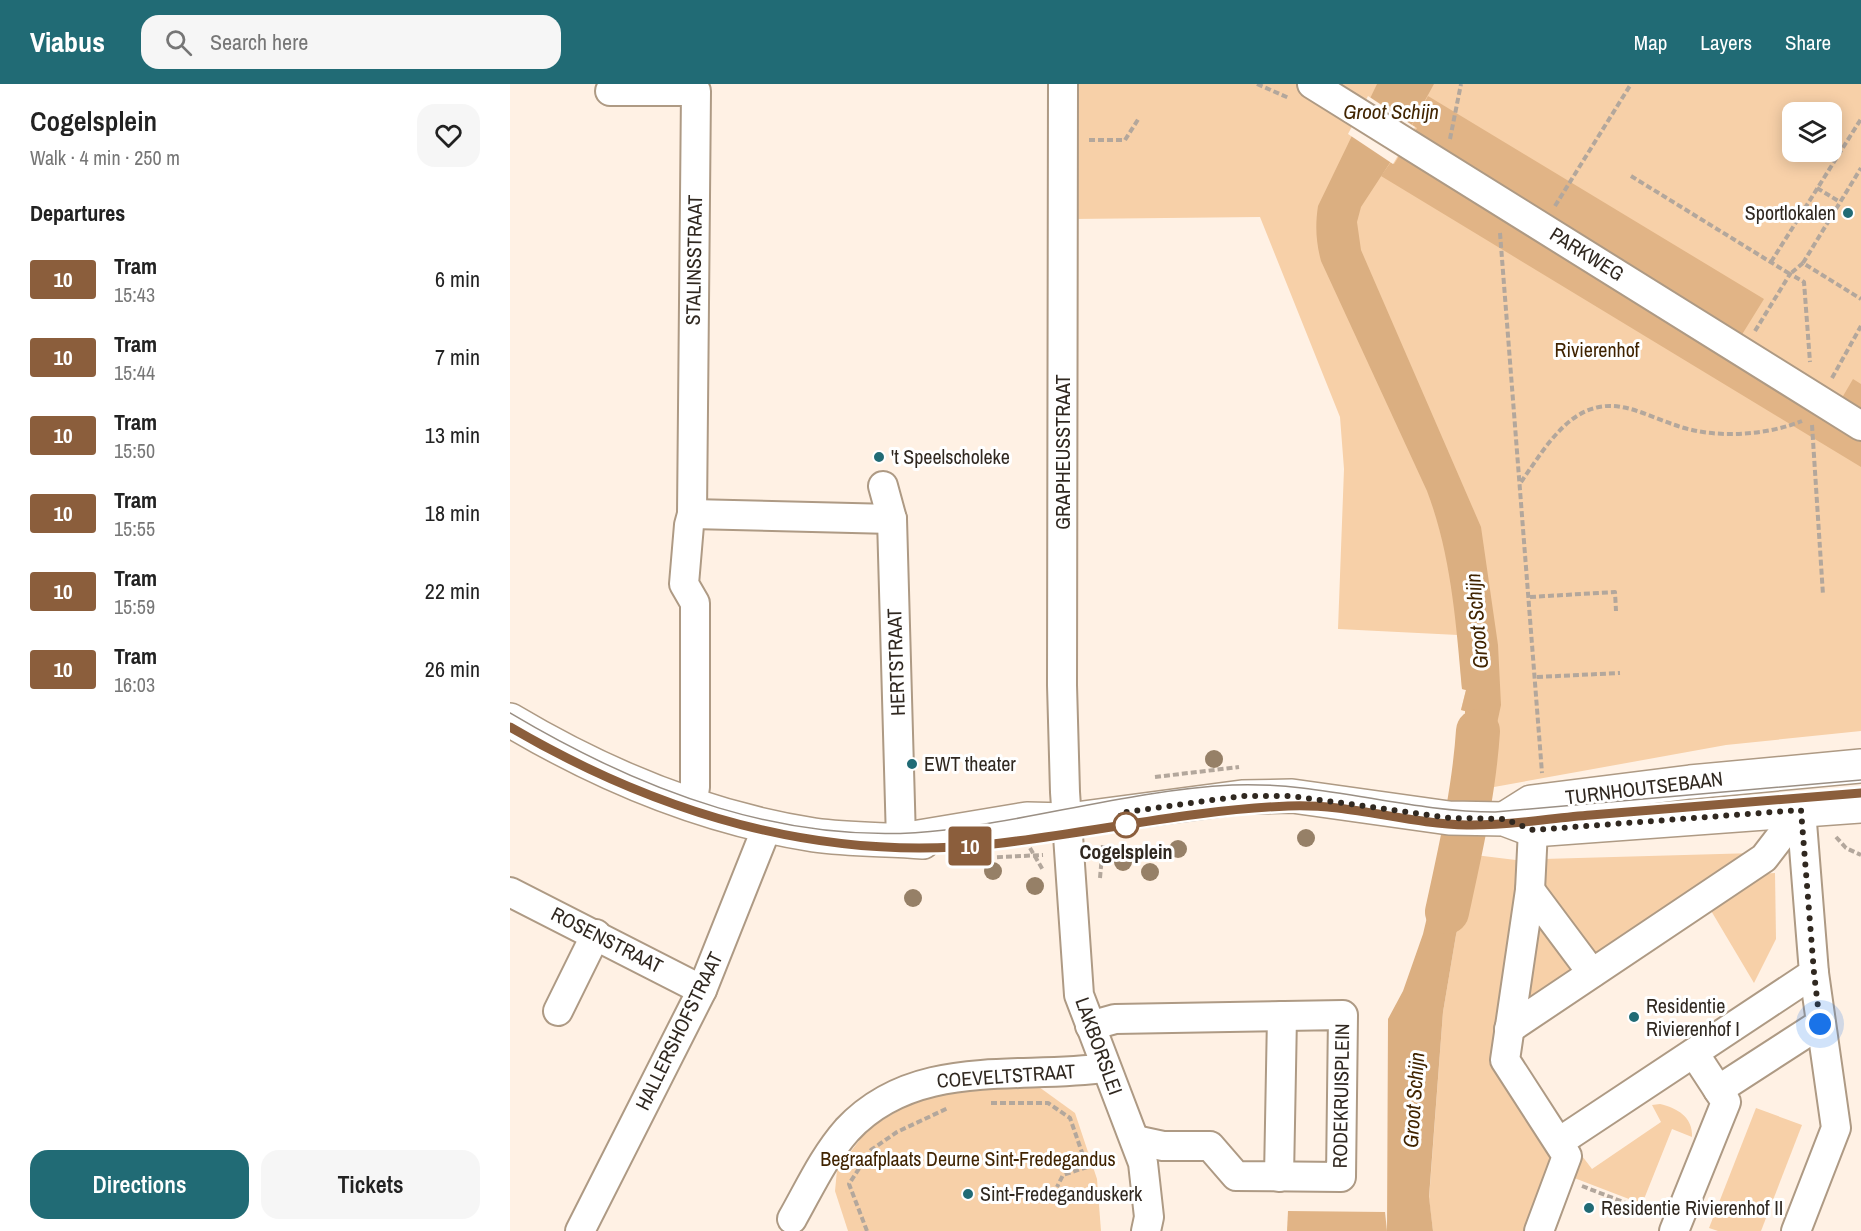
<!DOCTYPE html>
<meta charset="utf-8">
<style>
body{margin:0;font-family:"Archivo Narrow",sans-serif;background:#f6f6f6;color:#222;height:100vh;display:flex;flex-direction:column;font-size:22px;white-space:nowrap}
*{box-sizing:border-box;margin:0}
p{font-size:20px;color:#767676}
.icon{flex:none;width:33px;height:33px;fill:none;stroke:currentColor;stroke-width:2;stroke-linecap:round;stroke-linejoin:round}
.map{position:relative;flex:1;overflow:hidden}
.details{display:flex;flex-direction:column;background:#fff;width:510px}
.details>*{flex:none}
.badge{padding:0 12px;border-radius:4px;font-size:21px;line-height:39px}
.buttons{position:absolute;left:1272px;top:18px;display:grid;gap:12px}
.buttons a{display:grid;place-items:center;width:60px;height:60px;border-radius:12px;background:#fff;box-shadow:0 3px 15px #0003;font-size:30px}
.you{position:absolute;width:30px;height:30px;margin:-15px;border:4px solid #fff;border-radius:50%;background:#1a73e8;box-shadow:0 0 0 9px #1a73e833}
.map>.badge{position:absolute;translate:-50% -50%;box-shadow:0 0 0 3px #fff}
h2{padding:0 30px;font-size:22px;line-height:54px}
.round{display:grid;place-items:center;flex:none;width:63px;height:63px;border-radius:18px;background:#f6f6f6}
.overview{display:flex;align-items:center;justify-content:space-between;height:102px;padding:0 30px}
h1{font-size:28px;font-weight:600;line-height:45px}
.cta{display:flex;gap:12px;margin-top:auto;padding:12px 30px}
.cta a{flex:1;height:69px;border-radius:18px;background:#216b75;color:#fff;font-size:24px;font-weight:600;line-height:69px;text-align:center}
.cta a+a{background:#f6f6f6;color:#222}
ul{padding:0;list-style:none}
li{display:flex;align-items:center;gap:18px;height:78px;padding:0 30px}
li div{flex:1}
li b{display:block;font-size:22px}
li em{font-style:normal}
li .badge{min-width:66px;font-weight:700;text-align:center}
header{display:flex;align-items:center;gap:36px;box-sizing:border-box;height:84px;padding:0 30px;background:#216b75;color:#fff}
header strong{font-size:28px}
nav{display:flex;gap:33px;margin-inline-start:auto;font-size:21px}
.search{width:420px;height:54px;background:#f6f6f6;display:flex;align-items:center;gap:15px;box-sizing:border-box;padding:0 21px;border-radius:18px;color:#767676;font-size:22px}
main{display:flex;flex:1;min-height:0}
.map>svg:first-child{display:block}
.green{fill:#f7d0a8;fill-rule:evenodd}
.forest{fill:#e1b486}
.water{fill:#dbaf81}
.pier{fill:#fff1e4}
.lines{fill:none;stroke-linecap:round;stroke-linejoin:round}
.river{stroke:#dbaf81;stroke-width:44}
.minor-casing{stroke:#ae9a84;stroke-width:32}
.major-casing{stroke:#ae9a84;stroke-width:36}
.path{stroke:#b3a79c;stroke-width:4;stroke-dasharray:6 3;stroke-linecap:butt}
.minor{stroke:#fff;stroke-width:28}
.major{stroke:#fff;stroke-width:33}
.tram{stroke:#9a8f84;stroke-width:1.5}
.tree{fill:#968067}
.line-casing{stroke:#fff;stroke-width:14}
.line{stroke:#8b5e3c;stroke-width:9}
.walk{stroke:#302820;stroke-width:6;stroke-dasharray:0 10.8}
.poi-dot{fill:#216b75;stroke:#fff;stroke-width:2}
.stop-dot{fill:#fff;stroke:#8b5e3c;stroke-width:3}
.labels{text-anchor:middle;stroke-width:6;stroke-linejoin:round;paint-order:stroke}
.poi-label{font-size:20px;fill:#302820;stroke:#fff;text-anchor:start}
.street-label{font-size:20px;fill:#302820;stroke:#fff}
.park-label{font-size:20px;fill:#402300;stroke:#fff}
.stop-label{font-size:20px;font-weight:bold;fill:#302820;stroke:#fff}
.water-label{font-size:21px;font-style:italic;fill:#412400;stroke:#fff}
</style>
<header>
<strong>Viabus</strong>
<div class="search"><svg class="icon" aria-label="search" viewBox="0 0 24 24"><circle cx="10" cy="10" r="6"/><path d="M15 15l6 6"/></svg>Search here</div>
<nav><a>Map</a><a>Layers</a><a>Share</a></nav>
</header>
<main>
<section class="details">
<div class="overview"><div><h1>Cogelsplein</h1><p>Walk · 4 min · 250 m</p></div><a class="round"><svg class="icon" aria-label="heart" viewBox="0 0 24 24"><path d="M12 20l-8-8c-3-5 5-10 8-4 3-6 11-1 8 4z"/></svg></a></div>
<h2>Departures</h2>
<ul>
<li><span class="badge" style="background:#8b5e3c;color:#fff">10</span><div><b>Tram</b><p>15:43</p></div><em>6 min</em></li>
<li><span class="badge" style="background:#8b5e3c;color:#fff">10</span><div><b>Tram</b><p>15:44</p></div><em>7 min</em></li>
<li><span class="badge" style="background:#8b5e3c;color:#fff">10</span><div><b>Tram</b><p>15:50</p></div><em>13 min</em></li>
<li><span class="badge" style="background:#8b5e3c;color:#fff">10</span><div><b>Tram</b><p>15:55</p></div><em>18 min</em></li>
<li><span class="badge" style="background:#8b5e3c;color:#fff">10</span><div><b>Tram</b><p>15:59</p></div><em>22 min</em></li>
<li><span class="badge" style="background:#8b5e3c;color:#fff">10</span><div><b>Tram</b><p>16:03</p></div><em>26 min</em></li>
</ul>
<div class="cta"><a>Directions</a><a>Tickets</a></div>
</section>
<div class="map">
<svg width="1351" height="1147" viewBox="0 0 1351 1147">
<rect width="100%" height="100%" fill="#fff1e4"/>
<!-- green -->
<g class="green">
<path d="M563 0H1351V647L1216 661 973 705 943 701 956 636 955 627 951 626 956 606 952 605 948 551 828 545 834 385 830 333 750 133 562 135ZM1282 28H1322V68H1282Z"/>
<path d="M1245 769 1085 874 1031 804 1033 775Z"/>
<path d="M965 771 1014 777 986 974 1045 1075 1018 1147H923L919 1115 933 928 946 851Z"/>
<path d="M1265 789 1266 855 1244 899 1200 825 1249 790Z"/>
<path d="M1026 832 1063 888 1014 925Z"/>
<path d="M529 1003 565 1029 587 1095 591 1147H338L325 1107 327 1086 351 1054 366 1040 413 1012 442 1004Z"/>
<path d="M1150 1020C1167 1024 1183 1033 1182 1053L1162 1045 1132 1120 1059 1092 1069 1068 1082 1085 1151 1038 1142 1021Z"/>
<path d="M1246 1024 1292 1041 1251 1147H1208L1199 1144Z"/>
</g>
<!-- forest -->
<g class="forest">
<path d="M918 12 1254 215 1228 257 1329 319 1343 295 1351 300V383L871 92 881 78 884 80 907 44 902 41Z"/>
<path d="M778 1127 875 1128 877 1147H777Z"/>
</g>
<!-- water -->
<g class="water">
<path d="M867 0H924L885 71 851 123 847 138 851 166 971 443 988 561 991 621 973 705 943 701 955 643V627L951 626 956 606 952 605C946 538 941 470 917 407L811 177C806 158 805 142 808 122Z"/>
<path d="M933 766 965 771 946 851 933 928 919 1113 923 1147H877L878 935 893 907 913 850Z"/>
</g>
<!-- pier -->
<path class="pier" d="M858 12 905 43 883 80 838 50Z"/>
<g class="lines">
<!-- river -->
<path class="river" d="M937 828C950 768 964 708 968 647"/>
<defs>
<g id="minor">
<path d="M553 0 552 601 555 708 569 911 633 1079 639 1133 636 1147"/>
<path d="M802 0 1351 342"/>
<path d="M100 7H186L182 430 179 441 174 500 185 519V703L182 722"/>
<path d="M373 402 382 435 391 756"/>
<path d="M182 430 382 435"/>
<path d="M1023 746 1020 806 995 976 1057 1072 1029 1147"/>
<path d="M1020 806 1082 889"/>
<path d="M0 808 192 906"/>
<path d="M48 927 86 850"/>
<path d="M580 942 605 935 833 931 831 1093 726 1092 700 1062H653L625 1056"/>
<path d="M999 945 1254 774 1291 726"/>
<path d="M1208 1006 1310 940"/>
<path d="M1049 1058 1304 889 1291 726"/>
<path d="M769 1093 772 932"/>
<path d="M282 1135C299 1105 314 1072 337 1046 405 973 506 996 595 984"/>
<path d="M70 1147 192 906 257 743"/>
<path d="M1164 1147 1216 1018 1184 969"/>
<path d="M1286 1147 1326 1044 1304 889"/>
</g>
<g id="major">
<path d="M0 636C94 692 195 734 304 751 340 756 377 755 413 758"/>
<path d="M994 735 1021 718 1180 698 1351 682"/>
<path d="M391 756 517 735 558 736 732 713 782 712 939 734 994 735 1023 746 1351 722"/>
</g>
</defs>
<!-- minor casing -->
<use href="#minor" class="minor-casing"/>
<!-- major casing -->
<use href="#major" class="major-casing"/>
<!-- path -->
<g class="path">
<path d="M747 0 779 14"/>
<path d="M940 55 951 0"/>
<path d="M579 56H615L629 34"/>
<path d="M1121 92 1280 190 1293 179 1351 215"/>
<path d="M1307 104 1330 118"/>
<path d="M1045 122 1121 0"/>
<path d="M990 149 1032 689"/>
<path d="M1261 178 1351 35"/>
<path d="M1293 179 1351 84"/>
<path d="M1245 247 1280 190 1294 198 1300 278"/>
<path d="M1322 294 1351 242"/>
<path d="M1302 341 1313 511"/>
<path d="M1011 398C1029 373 1052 332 1085 324 1112 316 1140 333 1165 341 1203 355 1255 352 1292 337"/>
<path d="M1020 513 1105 508 1106 527"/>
<path d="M1027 593 1110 589"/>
<path d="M645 693 729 683"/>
<path d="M1326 753 1336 764 1351 771"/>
<path d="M520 764 533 786"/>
<path d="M469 774 533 771"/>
<path d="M590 794 593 760"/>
<path d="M481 1019H538L560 1034 577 1083 553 1091 547 1103"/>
<path d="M1072 1102 1144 1130"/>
<path d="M357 1147 339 1100 361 1066 387 1048 438 1024"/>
</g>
<!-- minor -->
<use href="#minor" class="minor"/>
<!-- major -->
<use href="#major" class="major"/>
<!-- tram -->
<g class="tram">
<path d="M0 629C131 707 280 765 435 746 531 734 625 706 722 701 811 697 896 728 985 728L1351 696"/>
<path d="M0 642C147 729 311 779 483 760 581 748 679 726 778 722 839 719 897 740 957 741 1000 742 1045 734 1088 730 1176 723 1263 716 1351 709"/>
</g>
</g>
<!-- trees -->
<g class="tree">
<circle cx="704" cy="675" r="9"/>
<circle cx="796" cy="754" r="9"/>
<circle cx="668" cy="765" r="9"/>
<circle cx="613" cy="778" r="9"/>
<circle cx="483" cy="787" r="9"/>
<circle cx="640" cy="788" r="9"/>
<circle cx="525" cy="802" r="9"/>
<circle cx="403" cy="814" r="9"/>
</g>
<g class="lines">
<defs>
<path id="line" d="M0 643C147 729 311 779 483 760 581 749 679 726 778 722 839 719 897 740 957 741 998 742 1041 734 1081 731 1171 723 1261 716 1351 709"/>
</defs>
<!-- line casing -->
<use href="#line" class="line-casing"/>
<!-- line -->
<use href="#line" class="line"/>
<!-- walk -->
<path class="walk" d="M616 741 609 729 732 712H782L939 734 994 735 1023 746 1291 726 1304 889 1310 940"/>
</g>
<!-- markers -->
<g class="poi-dot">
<circle cx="1338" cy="129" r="6"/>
<circle cx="369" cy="373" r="6"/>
<circle cx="402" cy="680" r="6"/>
<circle cx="1124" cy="933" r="6"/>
<circle cx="458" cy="1110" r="6"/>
<circle cx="1079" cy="1124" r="6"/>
</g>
<circle class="stop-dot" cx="616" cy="741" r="12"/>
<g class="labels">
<!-- poi labels -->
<g class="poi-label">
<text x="1326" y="136" text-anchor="end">Sportlokalen</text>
<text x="381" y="380">'t Speelscholeke</text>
<text x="414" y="687">EWT theater</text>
<text x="1136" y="929">Residentie<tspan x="1136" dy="23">Rivierenhof I</tspan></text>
<text x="470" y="1117">Sint-Fredeganduskerk</text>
<text x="1091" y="1131">Residentie Rivierenhof II</text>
</g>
<!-- street labels -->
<g class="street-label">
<text transform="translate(1077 170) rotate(32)" y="7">PARKWEG</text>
<text transform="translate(184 176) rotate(-89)" y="7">STALINSSTRAAT</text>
<text transform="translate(553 368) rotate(-90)" y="7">GRAPHEUSSTRAAT</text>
<text transform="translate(386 578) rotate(-92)" y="7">HERTSTRAAT</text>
<text transform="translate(1134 704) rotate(-7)" y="7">TURNHOUTSEBAAN</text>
<text transform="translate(97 856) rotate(27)" y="7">ROSENSTRAAT</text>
<text transform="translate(169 947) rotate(-64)" y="7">HALLERSHOFSTRAAT</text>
<text transform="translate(589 962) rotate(70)" y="7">LAKBORSLEI</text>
<text transform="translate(496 992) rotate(-4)" y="7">COEVELTSTRAAT</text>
<text transform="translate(831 1012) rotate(-89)" y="7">RODEKRUISPLEIN</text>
</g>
<!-- park labels -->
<g class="park-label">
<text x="1087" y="273">Rivierenhof</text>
<text x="458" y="1082">Begraafplaats Deurne Sint-Fredegandus</text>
</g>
<!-- stop labels -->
<g class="stop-label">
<text x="616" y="775">Cogelsplein</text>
</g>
<!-- water labels -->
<g class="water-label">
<text x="881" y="35">Groot Schijn</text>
<text transform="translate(967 537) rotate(-95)" y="7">Groot Schijn</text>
<text transform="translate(904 1016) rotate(-86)" y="7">Groot Schijn</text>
</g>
</g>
</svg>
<div class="buttons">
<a><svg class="icon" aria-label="layers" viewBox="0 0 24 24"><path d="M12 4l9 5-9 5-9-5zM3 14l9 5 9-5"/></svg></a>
</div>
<div class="you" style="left:1310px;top:940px"></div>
<b class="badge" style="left:460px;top:762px;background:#8b5e3c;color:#fff">10</b>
</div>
</main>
